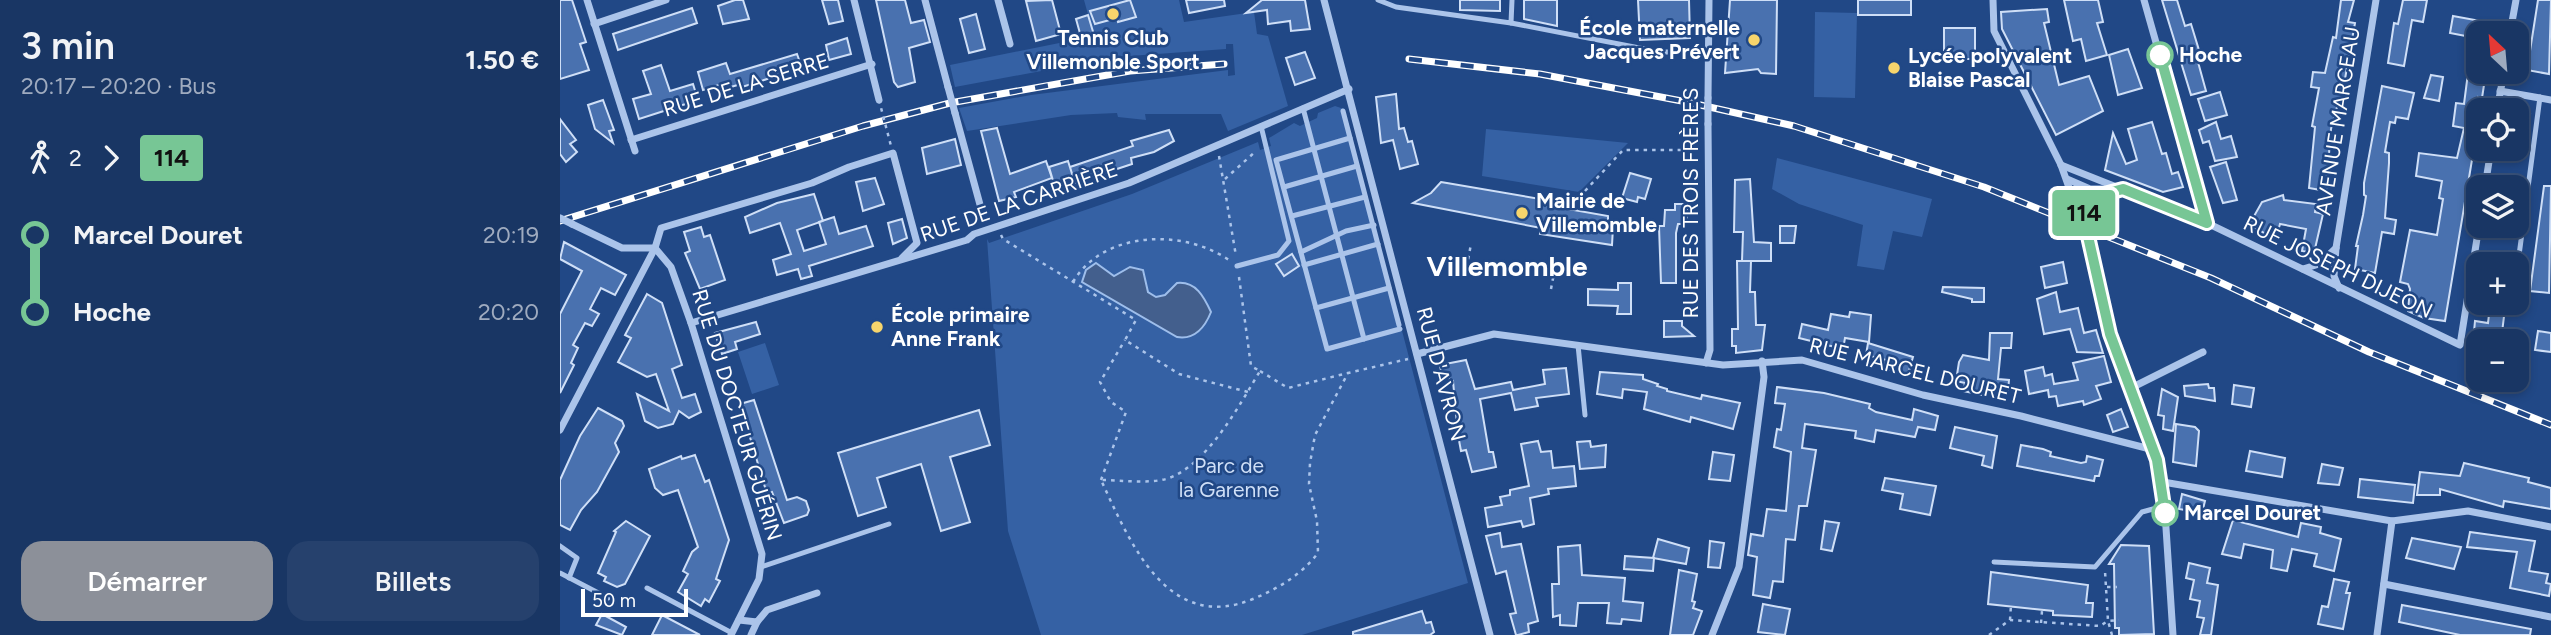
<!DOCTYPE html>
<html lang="fr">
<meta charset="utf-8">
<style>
body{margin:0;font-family:Figtree,sans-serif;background:#26416d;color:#f1f3f6;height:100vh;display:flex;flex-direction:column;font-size:26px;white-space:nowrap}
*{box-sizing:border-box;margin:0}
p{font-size:23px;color:#9fabbf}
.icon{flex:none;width:38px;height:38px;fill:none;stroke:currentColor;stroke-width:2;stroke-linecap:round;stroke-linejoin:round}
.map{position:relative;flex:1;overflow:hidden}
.sheet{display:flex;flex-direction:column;background:#193664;width:560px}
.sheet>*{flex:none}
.badge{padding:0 14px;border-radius:5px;font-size:24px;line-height:46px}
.needle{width:46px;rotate:334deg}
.controls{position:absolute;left:1906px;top:21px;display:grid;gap:14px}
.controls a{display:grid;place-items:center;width:63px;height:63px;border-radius:14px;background:#193664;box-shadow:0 4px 10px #0003,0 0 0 2px #375078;font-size:35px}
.scale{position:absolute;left:21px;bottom:18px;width:107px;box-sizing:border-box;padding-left:7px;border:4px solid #fff;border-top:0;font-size:19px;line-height:24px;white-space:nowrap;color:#fff;-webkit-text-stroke:5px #214886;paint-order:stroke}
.map>.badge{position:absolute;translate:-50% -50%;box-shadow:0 0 0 4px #fff}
.legs{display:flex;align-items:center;gap:10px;height:77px;padding:0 21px;font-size:23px}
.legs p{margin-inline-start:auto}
.overview{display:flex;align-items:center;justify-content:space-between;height:119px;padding:0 21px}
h1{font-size:38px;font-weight:600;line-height:52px}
.primary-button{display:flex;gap:14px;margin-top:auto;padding:14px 21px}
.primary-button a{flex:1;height:80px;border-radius:21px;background:#8c9099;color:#fff;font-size:28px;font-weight:600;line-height:80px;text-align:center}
.primary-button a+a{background:#26416d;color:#f1f3f6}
ul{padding:0 21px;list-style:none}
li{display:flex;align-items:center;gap:24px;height:77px;font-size:26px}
li i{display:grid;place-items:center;width:10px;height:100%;margin:0 9px;background:currentColor}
li i::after{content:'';width:18px;height:18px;margin:-9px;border:5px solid;border-radius:50%;background:#193664}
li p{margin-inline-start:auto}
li:first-child i{background:linear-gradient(#0000 50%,currentColor 0)}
li:last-child i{background:linear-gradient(currentColor 50%,#0000 0)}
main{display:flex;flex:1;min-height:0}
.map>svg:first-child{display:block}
.green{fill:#3561a4}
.water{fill:#435f8d;stroke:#9ebeeb;stroke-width:2}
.building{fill:#4971af;stroke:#cfdff7;stroke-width:2}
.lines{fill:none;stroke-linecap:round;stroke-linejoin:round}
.path{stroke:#abc4ea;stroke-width:2.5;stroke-dasharray:3.5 5;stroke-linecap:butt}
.service{stroke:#abc4ea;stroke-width:5}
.minor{stroke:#abc4ea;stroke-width:7}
.rail-casing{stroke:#fff;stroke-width:7}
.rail{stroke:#214886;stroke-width:4.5;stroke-dasharray:13;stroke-linecap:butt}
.path-bridge{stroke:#abc4ea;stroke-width:2.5;stroke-dasharray:3.5 5;stroke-linecap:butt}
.minor-bridge{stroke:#abc4ea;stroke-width:7}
.line-1-casing{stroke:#fff;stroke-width:16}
.line-1{stroke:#77c695;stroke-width:10}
.poi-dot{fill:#f7d56c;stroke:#214886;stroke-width:2.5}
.stop-1-dot{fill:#fff;stroke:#77c695;stroke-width:3.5}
.labels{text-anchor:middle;stroke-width:5;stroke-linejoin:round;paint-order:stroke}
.poi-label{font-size:21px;font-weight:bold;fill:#fff;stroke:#214886;text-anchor:start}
.stop-label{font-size:21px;font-weight:bold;fill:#fff;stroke:#214886;text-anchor:start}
.street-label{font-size:21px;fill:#fff;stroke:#214886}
.park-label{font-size:21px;fill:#cfdff7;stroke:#214886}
.district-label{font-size:28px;font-weight:bold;fill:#fff;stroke:#214886}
</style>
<main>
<section class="sheet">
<div class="overview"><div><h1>3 min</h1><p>20:17 – 20:20 · Bus</p></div><b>1.50 €</b></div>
<div class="legs"><svg class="icon" aria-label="walk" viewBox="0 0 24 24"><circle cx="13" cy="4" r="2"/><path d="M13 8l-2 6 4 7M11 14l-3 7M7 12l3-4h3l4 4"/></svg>2<svg class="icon" aria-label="forward" viewBox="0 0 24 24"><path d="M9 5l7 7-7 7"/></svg><b class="badge" style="background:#77c695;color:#111">114</b></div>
<ul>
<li><i style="color:#77c695"></i><b>Marcel Douret</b><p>20:19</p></li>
<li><i style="color:#77c695"></i><b>Hoche</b><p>20:20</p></li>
</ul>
<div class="primary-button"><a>Démarrer</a><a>Billets</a></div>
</section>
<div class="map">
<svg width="1991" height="635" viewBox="0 0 1991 635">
<rect width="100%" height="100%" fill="#214886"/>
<!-- green -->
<g class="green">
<path d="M524 0H619L624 22 694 12 697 34 708 36 728 106 668 131 661 114H585L586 120 558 117 557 113 511 115 407 131 399 108 471 95 668 70V76L675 75 673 44H666V49L556 57 395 87 390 65 534 36Z"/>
<path d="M1255 12 1297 13 1295 98 1254 97Z"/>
<path d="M775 106 784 109 908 583 742 635H481L448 531 427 239 429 243 572 194 698 142 700 150 711 146 709 138 734 123 740 126 757 118 758 113Z"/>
<path d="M926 129 1068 143 1019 192 922 176Z"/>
<path d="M1217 158 1372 199 1362 237 1333 231 1324 270 1297 266 1303 225 1239 204 1212 189Z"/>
<path d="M205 343 219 385 192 394 178 352Z"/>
</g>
<!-- water -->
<path class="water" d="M536 263 554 276 570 267 583 270 588 292 596 297 605 295 617 283C636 281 644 297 651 312 645 327 635 340 617 337L522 282 526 270Z"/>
<!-- building -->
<g class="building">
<path d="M0 0H12L26 42 20 44 29 70 0 79Z"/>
<path d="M175 0H183L189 19 163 24 158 6Z"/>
<path d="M262 0H278L283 21 269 24Z"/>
<path d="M316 0H345L351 23 364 20 370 42 349 48 355 82 338 87 334 82Z"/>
<path d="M492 0 501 34 476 41 466 1Z"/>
<path d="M570 0 576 17 558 22 557 18 535 24 530 11Z"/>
<path d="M626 0H664L665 6 629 13Z"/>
<path d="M702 0H745L750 29 731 31 730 21 708 24 707 10 686 13Z"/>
<path d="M900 0H940V11L900 10Z"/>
<path d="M964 0H997V26L964 19Z"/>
<path d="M1078 0H1129L1130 38 1080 40Z"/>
<path d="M1170 0H1217L1216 74 1201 73 1198 69 1165 73Z"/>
<rect x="1298" y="0" width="53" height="15"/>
<path d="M1504 0H1538L1543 22 1537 23 1547 55 1526 61 1521 39 1513 41Z"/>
<path d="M1602 0H1617L1625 26 1631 24 1642 60 1638 62 1646 91 1631 95Z"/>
<path d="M1781 0H1794L1788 22 1795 23 1780 107H1777L1771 129 1766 191 1749 188 1755 127 1752 126 1759 88 1751 87 1753 72 1765 73 1773 37 1776 38Z"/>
<path d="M1843 0H1867L1863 22 1852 20 1844 66 1828 63 1834 23 1838 24Z"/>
<path d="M1978 0H1991L1989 74 1967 70Z"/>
<path d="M132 8 137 23 58 50 53 34Z"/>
<path d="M1487 9 1489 22 1484 23 1499 85 1529 76 1543 111 1496 135 1442 29 1441 12Z"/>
<path d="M416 14 425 49 409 53 400 19Z"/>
<path d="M528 15 534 35 521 37 516 19Z"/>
<path d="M1893 16 1926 22 1925 32 1912 31 1911 37 1890 33Z"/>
<rect x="1384" y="28" width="31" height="31"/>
<path d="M287 38 291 54 269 60 266 45Z"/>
<path d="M1568 49 1582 88 1558 95 1549 55Z"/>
<path d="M745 52 755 78 735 85 726 58Z"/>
<path d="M237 54 242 68 182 87 181 84 164 89 162 84 143 90 138 72 166 63 170 74Z"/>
<path d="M101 65 110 91 133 84 138 100 79 119 73 99 91 94 83 71Z"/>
<path d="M1926 72 1922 98 1918 97 1913 129 1917 130 1885 321 1864 318 1848 311 1850 289 1848 284 1840 282 1850 230 1877 235 1883 199 1879 198 1882 181 1856 176 1859 153 1897 158 1904 128 1893 126 1896 103 1904 104 1908 73Z"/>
<path d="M1871 75 1883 77 1879 101 1864 98Z"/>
<path d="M1822 86 1854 93 1848 119 1836 117 1835 123 1830 122 1825 152 1829 153V163L1825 218 1836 220 1834 234 1822 232 1815 273 1795 269 1798 246H1796L1803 215 1806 196 1804 195V183Z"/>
<path d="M1660 92 1667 115 1645 121 1638 99Z"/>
<path d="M836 94 839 129 844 128 848 142 852 141 858 164 840 169 833 140 821 143 816 97Z"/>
<path d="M43 100 54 130 49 131 53 143 35 129 28 105Z"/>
<path d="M1956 113 1970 114 1967 140 1956 139Z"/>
<path d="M0 119 16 140 10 144 17 152 6 162 0 154Z"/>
<path d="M1592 122 1602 154 1606 153 1612 174 1618 172 1623 187 1603 192 1545 170 1553 133 1566 164 1577 160 1568 129Z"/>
<path d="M1656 122 1661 139 1671 136 1677 157 1655 161 1649 141 1643 143 1639 130Z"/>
<path d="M437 128 450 174 486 161 492 178 454 192 456 197 439 201 421 131Z"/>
<path d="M609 130 614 141 594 152 571 158 572 164 515 183 513 177 494 184 489 167 508 161 513 177 510 167 573 146 571 141Z"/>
<path d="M395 139 401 165 367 174 362 148Z"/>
<path d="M1666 162 1677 200 1663 203 1650 167Z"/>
<path d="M1070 173 1091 179 1085 199 1078 197 1077 202 1062 198Z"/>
<path d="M315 178 324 204 303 211 296 182Z"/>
<path d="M1190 179 1194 242 1211 243V261H1182L1183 232H1174L1175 180Z"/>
<path d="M881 182 986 200 985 205 1048 216V226L1053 227 1052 245 980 234 981 228 853 203 871 193Z"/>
<path d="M1984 186H1991L1989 293 1970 291Z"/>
<path d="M254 194 263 221 237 230 244 251 266 244 259 222 274 217 279 234 306 226 313 246 249 266 252 276 241 279 238 269 217 275 213 260 231 254 220 223 190 233 185 217 217 203Z"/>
<path d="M1723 195 1724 200 1756 204 1755 212 1763 214 1754 253 1742 251 1746 229 1720 224 1717 235 1704 233 1689 225 1702 202Z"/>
<path d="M1115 204H1128L1126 224H1118L1116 233V283H1101L1099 226H1104L1105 210H1115Z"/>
<path d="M342 219 347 238 333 244 328 223Z"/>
<path d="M1220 226H1236L1234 243H1220Z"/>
<path d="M141 227 144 237 150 235 165 280 140 289 125 253 130 251 124 232Z"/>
<path d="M4 242 66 275 55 295 41 288 30 309 39 314 32 326 25 323 13 345 18 348 11 363 14 365 0 393V314L22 271 0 259Z"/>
<path d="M732 254 739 266 724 276 716 264Z"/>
<path d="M1177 261H1191L1190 292H1195L1196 325H1205L1202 350 1176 353V346H1172V329H1178Z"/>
<path d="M1503 262 1507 283 1485 288 1481 267Z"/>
<path d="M1058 283H1071V314H1057L1058 306 1028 305V289L1058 290Z"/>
<path d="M1383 287 1424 288V302H1412V299L1382 292Z"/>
<path d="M1496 292 1500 312 1518 308 1524 333 1536 330 1543 353 1517 352 1510 329 1484 334 1477 299Z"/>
<path d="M87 294 102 303 122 365 112 369 122 398 135 394 141 412 129 418 119 411 113 424 98 428 85 421 77 394 109 411 96 374 87 377 58 362 71 338 65 335Z"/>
<path d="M1930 306 1945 308 1941 341 1920 340V333L1914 332 1915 321 1928 323Z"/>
<path d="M1290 312 1311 315 1309 342 1285 338 1283 349 1239 338 1242 324 1268 330 1271 314 1289 317Z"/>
<path d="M1104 321H1122V326L1134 336 1104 337Z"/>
<path d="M196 322 200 334 175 342 177 349 162 354 155 333Z"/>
<path d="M1978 331 1991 333V352L1975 350Z"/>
<path d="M1430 333H1452L1451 348H1441L1438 379 1449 380 1448 391 1427 388V396L1403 391 1405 383 1396 381 1399 362 1403 355 1429 360Z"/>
<path d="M1308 343 1353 357 1348 374 1324 368 1326 360 1306 355Z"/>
<path d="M1544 356 1551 382 1536 386 1541 399 1524 405 1523 401 1498 406 1496 396 1489 397 1488 390 1469 394 1465 371 1483 367 1485 376 1492 374 1494 384 1518 380 1513 363Z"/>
<path d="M906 360 915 389 951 382 953 390 985 384 983 370 1006 368 1009 394 976 398 978 406 955 410 951 393 920 399 929 452H933L936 467 912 472 906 450 901 451 898 435 893 381 890 382 889 375 882 377 880 365Z"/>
<path d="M1040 372 1083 375V379L1098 384 1097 386 1107 389V391L1141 399 1142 395 1180 403 1173 429 1131 417 1130 422 1084 409 1087 392 1063 389 1062 398 1037 394Z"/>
<path d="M1648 384 1649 388H1654L1655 401 1625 396 1624 386Z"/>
<path d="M1674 385 1694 388 1691 407 1672 404Z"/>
<path d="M1217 387 1264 393 1310 404 1309 408 1316 412 1352 420 1354 409 1378 416 1375 430 1358 427 1355 437 1316 430 1314 442 1295 438 1296 431 1245 424 1242 448 1256 450 1247 506H1239L1235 540 1226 539 1223 582 1213 581 1210 598 1193 595 1197 557 1188 555 1191 534 1203 536 1207 509 1226 511 1231 452 1214 447 1217 429 1221 430 1225 404 1215 403Z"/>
<path d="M1602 389 1618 397 1613 431 1603 429 1604 416 1598 415Z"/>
<path d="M194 400 227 500 237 497 246 501 249 510 247 515 224 523 212 492 207 494 180 404Z"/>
<path d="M38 408 62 421 64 426 55 443 59 452 37 492 21 510 10 530 0 525V480L20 436Z"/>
<path d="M1561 409 1568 427 1553 432 1547 415Z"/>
<path d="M419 410 430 445 390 457 410 522 381 531 361 464 317 478 326 507 298 516 278 453Z"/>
<path d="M1616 424 1635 427 1639 431 1636 466 1613 462Z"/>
<path d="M1395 427 1437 436 1432 468 1422 465 1424 456 1390 448Z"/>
<path d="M978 441 981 452 991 451 993 468 1014 466 1016 486 988 489 989 494 970 498 974 524 963 527 961 521 928 527 925 508 942 505 940 497 950 495V490L969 486 961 444Z"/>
<path d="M1030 441 1031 447 1046 445 1045 467 1020 469 1017 442Z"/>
<path d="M1461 445 1483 449 1491 452 1490 456 1521 463 1526 462 1527 456 1543 460 1539 476H1535L1534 481 1457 466Z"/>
<path d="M1690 451 1725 458 1722 477 1686 471Z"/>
<path d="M1153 452 1174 455 1170 481 1149 479Z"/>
<path d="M135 455 145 482 149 480 169 540 156 579 160 581 149 602 145 599 141 606 118 592 128 574 123 571 132 552 138 547 118 490 103 495 95 488 89 469 121 456 122 459Z"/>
<path d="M1904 463 1969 478 1968 482 1991 488V509L1944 501 1943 507 1880 489V495H1857L1860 472 1900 476Z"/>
<path d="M1762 464 1783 468 1779 485 1758 483Z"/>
<path d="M1325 478 1376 486 1370 515 1340 509 1343 494 1322 490Z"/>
<path d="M1800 479 1855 485 1853 503 1798 497Z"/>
<path d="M1622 494 1645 501 1642 513 1619 509Z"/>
<path d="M1673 520 1738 537 1741 523 1761 527 1760 533 1781 539 1774 571 1754 566 1757 554 1732 549 1727 571 1711 568 1713 550 1684 544 1681 558 1662 554Z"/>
<path d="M66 521 90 536 65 584 57 587 44 581 46 577 38 573 56 532 54 531Z"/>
<path d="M1265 521 1279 523 1272 551 1261 549Z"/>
<path d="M1910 532 1975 541 1969 571 1988 574 1986 583 1991 584 1989 596 1950 588 1957 552 1907 547Z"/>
<path d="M940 533 942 547 961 544 978 621 968 624 969 632 958 635H956L950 614 956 613 946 571 936 574 926 536Z"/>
<path d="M1852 538 1901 547 1894 569 1846 558Z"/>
<path d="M1098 539 1129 548 1126 564 1093 558Z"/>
<path d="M1150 541 1164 543 1160 568 1148 567Z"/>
<path d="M1020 545 1022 575 1065 578 1063 601 1083 603 1081 621 1062 619 1061 624 1047 623 1049 603H1018L1016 626 1000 625V615L993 617 992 584H999L998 547Z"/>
<path d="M1561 545 1589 546 1594 634 1559 635V628H1555L1554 564H1549Z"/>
<path d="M1065 556 1094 558 1093 571 1064 569Z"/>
<path d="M1629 563 1650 568 1647 583 1658 585 1651 635H1640L1644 618 1637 617 1640 601 1630 599 1634 580 1626 578Z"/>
<path d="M1119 570 1137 574 1132 601 1135 602 1133 608 1142 611 1133 635H1110Z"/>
<path d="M1431 572 1528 585 1526 603H1533L1532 617 1493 615V611L1428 604Z"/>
<path d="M1774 579 1789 582 1786 593H1790L1783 629 1758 624 1762 606 1768 607Z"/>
<path d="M1203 604 1230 609 1225 635 1198 632Z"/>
<path d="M1842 605 1971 629 1970 635H1900L1839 622Z"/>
<path d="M862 611 866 623 871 622 874 632 870 635H793V632Z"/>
<path d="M42 614 66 627 62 635 36 625Z"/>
<path d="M102 615 140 635H92Z"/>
</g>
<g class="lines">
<!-- path -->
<g class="path">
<path d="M659 156 676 256"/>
<path d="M665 179 696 151"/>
<path d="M1025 191 1063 150H1137"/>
<path d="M441 235 443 239 576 320 565 340 619 374 688 392"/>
<path d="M905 276 911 244"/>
<path d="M679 277 691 366 700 371C679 406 646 467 606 479 587 484 560 480 541 480 570 542 607 634 693 599 719 588 741 575 758 553L757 521 749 484 750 463 755 435 788 373 848 359"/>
<path d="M513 282C543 231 622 228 669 260"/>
<path d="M991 289 997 257"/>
<path d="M700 371 728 388 788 373"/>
<path d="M541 480 566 412 551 402 540 382 565 340"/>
<path d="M1547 587H1557"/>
<path d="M1450 620 1451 605"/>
<path d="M1481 623 1482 611"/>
<path d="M1429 635 1450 620 1540 626 1548 621 1545 571"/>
<path d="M1552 635 1548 621 1559 620"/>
</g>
<!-- service -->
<g class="service">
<path d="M818 0 836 7 951 23 952 0"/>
<path d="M951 23 1100 52H1148"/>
<path d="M743 108 804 339"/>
<path d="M783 111 839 325"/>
<path d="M790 138 716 160 767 349 840 329"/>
<path d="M724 187 797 166"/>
<path d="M732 216 805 197"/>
<path d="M741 252 786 231 814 225"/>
<path d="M744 265 818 244"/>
<path d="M677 266 718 255 729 241 701 126"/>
<path d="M1956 278 1980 97"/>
<path d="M756 308 829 288"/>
<path d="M1952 310 1953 303"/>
<path d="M1018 345 1025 415"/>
<path d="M0 546 17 558 9 578"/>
<path d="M1434 562 1535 567 1582 512 1604 506"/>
<path d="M201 567 329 524"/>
<path d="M0 573 48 598"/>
<path d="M87 588 172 633"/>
</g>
<!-- minor -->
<g class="minor">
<path d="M27 0 75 151"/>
<path d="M294 0 319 100"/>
<path d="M365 0 388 87"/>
<path d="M438 0 450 44"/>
<path d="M764 0 930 635"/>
<path d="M1433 0 1434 31 1501 165 1517 210 1523 214 1537 196 1547 191"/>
<path d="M1584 0 1647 223"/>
<path d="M34 24 106 0"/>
<path d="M1950 33 1956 0"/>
<path d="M1940 91 1991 100"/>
<path d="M1148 98 1149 0"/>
<path d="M1937 110 1944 72"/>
<path d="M395 113 422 212"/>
<path d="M71 140 312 64"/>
<path d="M1501 165 1647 223 1900 345 1919 226"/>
<path d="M1507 179 1530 189H1562"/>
<path d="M1925 187 1931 149"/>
<path d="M12 224 62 248H95"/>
<path d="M95 248 111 267 131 323 202 554 199 579 171 635"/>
<path d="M1533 253 1550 334 1603 482 1613 635"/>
<path d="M1743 269 1759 264 1776 248"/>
<path d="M1779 288 1774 276 1776 248 1816 0"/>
<path d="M131 323 407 240 414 234 569 183 789 89"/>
<path d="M857 354 934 334 1163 365 1242 360 1363 395 1461 416 1594 450"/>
<path d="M1146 363 1150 350 1148 124"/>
<path d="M1571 388 1643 352"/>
<path d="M0 430 95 248 101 228 252 183 289 167 333 153 357 243 342 258"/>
<path d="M1603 482 1832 521 1908 511 1991 527"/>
<path d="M1824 584 1991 617"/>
<path d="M179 620 197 622 207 610 257 593"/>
<path d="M191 635 197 622"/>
<path d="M1152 635 1179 567 1204 377 1202 361"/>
<path d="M1817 635 1832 521"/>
</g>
<defs>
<g id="rail">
<path d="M849 59 980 74 1127 102 1234 126 1424 187 1651 278 1809 352 1991 425"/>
<path d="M0 221 303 126 390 103 570 71 664 64"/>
</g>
</defs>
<!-- rail casing -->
<use href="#rail" class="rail-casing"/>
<!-- rail -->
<use href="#rail" class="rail"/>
<!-- path-bridge -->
<path class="path-bridge" d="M319 100 331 146"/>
<!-- minor-bridge -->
<g class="minor-bridge">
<path d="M388 87 395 113"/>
<path d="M1148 124V98"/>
<path d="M1523 214 1533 253"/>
<path d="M0 218 12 224"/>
</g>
</g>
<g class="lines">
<defs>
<path id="line-1" d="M1600 55 1647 223 1563 189 1537 196 1523 214 1550 334 1597 460 1605 513"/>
</defs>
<!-- line-1 casing -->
<use href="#line-1" class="line-1-casing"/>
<!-- line-1 -->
<use href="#line-1" class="line-1"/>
</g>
<!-- markers -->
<g class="poi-dot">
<circle cx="553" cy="14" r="7"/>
<circle cx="1194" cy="40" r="7"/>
<circle cx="1334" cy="68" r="7"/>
<circle cx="962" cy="213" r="7"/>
<circle cx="317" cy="327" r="7"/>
</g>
<g class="stop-1-dot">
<circle cx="1600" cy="55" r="12"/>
<circle cx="1605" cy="513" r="12"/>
</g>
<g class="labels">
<!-- poi labels -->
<g class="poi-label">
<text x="1180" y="35" text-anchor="end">École maternelle<tspan x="1180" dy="24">Jacques Prévert</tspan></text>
<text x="553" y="45" text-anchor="middle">Tennis Club<tspan x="553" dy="24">Villemonble Sport</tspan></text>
<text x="1348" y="63">Lycée polyvalent<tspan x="1348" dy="24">Blaise Pascal</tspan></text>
<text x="976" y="208">Mairie de<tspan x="976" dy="24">Villemomble</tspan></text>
<text x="331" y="322">École primaire<tspan x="331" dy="24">Anne Frank</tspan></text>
</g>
<!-- stop labels -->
<g class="stop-label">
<text x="1619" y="62">Hoche</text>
<text x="1624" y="520">Marcel Douret</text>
</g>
<!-- street labels -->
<g class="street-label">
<text transform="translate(186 85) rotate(-17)" y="7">RUE DE LA SERRE</text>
<text transform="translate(1778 121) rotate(-81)" y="7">AVENUE MARCEAU</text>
<text transform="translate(459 202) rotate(-19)" y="7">RUE DE LA CARRIÈRE</text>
<text transform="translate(1131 203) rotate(-90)" y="7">RUE DES TROIS FRÈRES</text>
<text transform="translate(1778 267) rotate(26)" y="7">RUE JOSEPH DIJEON</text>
<text transform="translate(1355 371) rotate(14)" y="7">RUE MARCEL DOURET</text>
<text transform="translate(881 374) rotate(75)" y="7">RUE D'AVRON</text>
<text transform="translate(177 415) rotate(73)" y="7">RUE DU DOCTEUR GUÉRIN</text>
</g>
<!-- park labels -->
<g class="park-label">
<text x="669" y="473">Parc de<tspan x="669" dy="24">la Garenne</tspan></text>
</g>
<!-- district labels -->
<g class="district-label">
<text x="947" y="276">Villemomble</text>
</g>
</g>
</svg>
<div class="controls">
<a><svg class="needle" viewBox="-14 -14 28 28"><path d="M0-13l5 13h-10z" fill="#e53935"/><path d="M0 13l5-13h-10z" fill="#9fabbf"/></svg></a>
<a><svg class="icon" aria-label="locate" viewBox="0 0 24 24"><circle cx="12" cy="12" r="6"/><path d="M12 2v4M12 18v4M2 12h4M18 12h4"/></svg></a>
<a><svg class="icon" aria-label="layers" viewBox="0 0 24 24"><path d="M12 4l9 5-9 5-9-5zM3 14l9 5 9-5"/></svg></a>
<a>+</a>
<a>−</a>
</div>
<div class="scale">50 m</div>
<b class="badge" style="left:1524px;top:213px;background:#77c695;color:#111">114</b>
</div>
</main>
